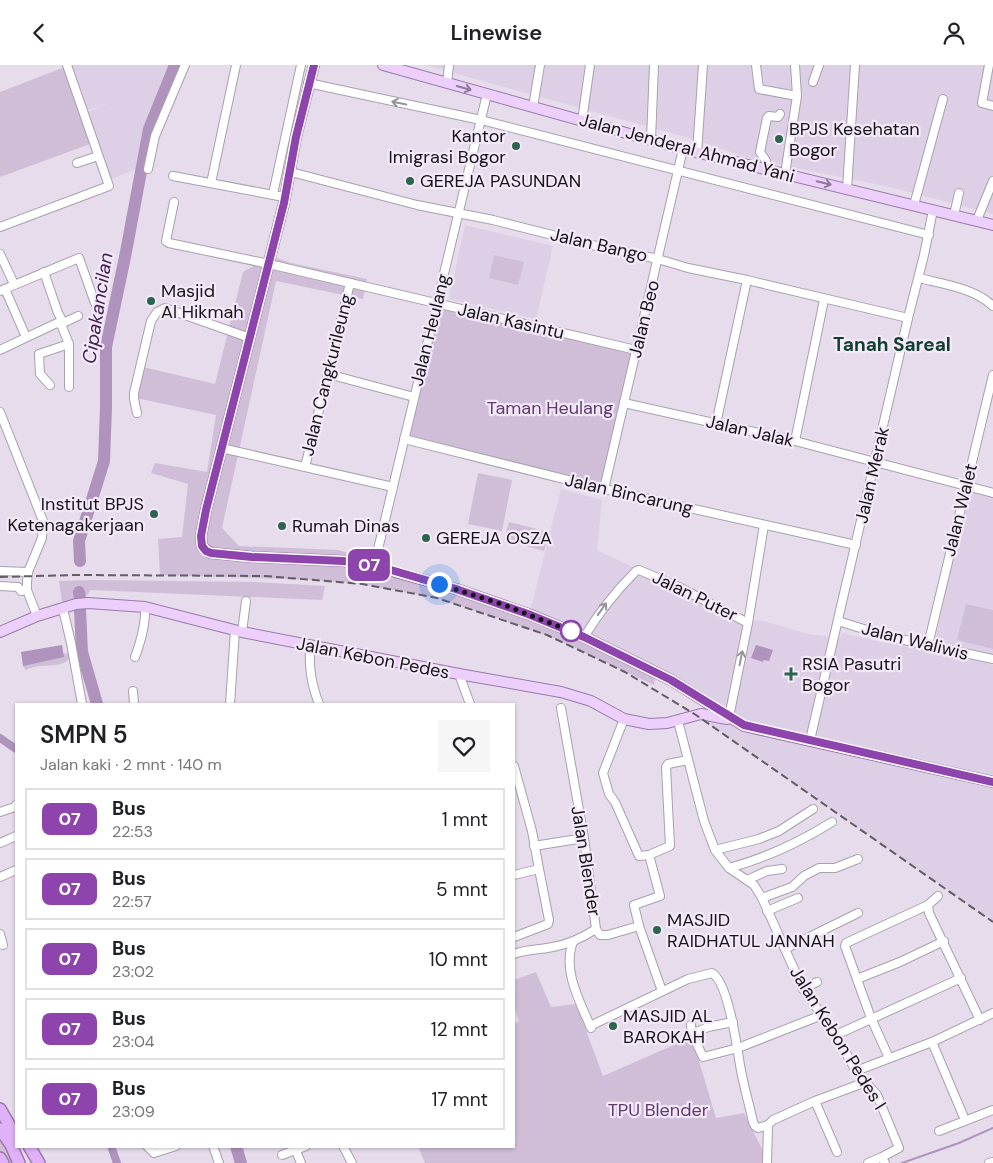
<!DOCTYPE html>
<html lang="id">
<meta charset="utf-8">
<style>
body{margin:0;font-family:"DM Sans",sans-serif;background:#f6f6f6;color:#202124;height:100vh;display:flex;flex-direction:column;font-size:19px;white-space:nowrap}
*{box-sizing:border-box;margin:0}
p{font-size:16px;color:#757577}
.icon{flex:none;width:28px;height:28px;fill:none;stroke:currentColor;stroke-width:2;stroke-linecap:round;stroke-linejoin:round}
.map{position:relative;flex:1;overflow:hidden}
.side{position:absolute;left:15px;top:638px;width:500px;height:445px;display:flex;flex-direction:column;background:#fff;border-radius:0px;box-shadow:0 1px 4px #0004}
.side>*{flex:none}
.badge{padding:0 10px;border-radius:8px;font-size:18px;line-height:32px}
.you{position:absolute;width:25px;height:25px;margin:-12px;border:4px solid #fff;border-radius:50%;background:#1a73e8;box-shadow:0 0 0 8px #1a73e833}
.map>.badge{position:absolute;translate:-50% -50%;box-shadow:0 0 0 2px #fff}
.round{display:grid;place-items:center;flex:none;width:52px;height:52px;border-radius:0px;background:#f6f6f6}
.head{display:flex;align-items:center;justify-content:space-between;height:85px;padding:0 25px}
h1{font-size:24px;font-weight:600;line-height:38px}
ul{padding:0;list-style:none}
li{display:flex;align-items:center;gap:15px;height:62px;margin:0 10px 8px;padding:0 15px;border:2px solid #e0e0e0;border-radius:0px}
li div{flex:1}
li b{display:block;font-size:19px}
li em{font-style:normal}
li .badge{min-width:55px;font-weight:700;text-align:center}
header{display:flex;justify-content:space-between;align-items:center;height:65px;padding:0 25px;background:#fff;font-size:22px;font-weight:600}
.map>svg:first-child{display:block}
.built{fill:#ddcfe5}
.green{fill:#d0bed9}
.water{fill:#af93bd}
.lines{fill:none;stroke-linecap:round;stroke-linejoin:round}
.stream{stroke:#af93bd;stroke-width:2}
.canal{stroke:#af93bd;stroke-width:8}
.river{stroke:#af93bd;stroke-width:12}
.minor-casing{stroke:#a9a0af;stroke-width:10}
.major-casing{stroke:#9a79aa;stroke-width:12}
.highway-casing{stroke:#9a79aa;stroke-width:14}
.minor{stroke:#fff;stroke-width:8}
.major{stroke:#ecd0fb;stroke-width:10}
.highway{stroke:#e0b0f8;stroke-width:11}
.rail{stroke:#615c65;stroke-width:2;stroke-dasharray:8 4;stroke-linecap:butt}
.oneway{stroke:#8c7b95}
.oneway2{stroke:#979598}
.line-casing{stroke:#fff;stroke-width:11}
.line{stroke:#8e44ad;stroke-width:8}
.walk{stroke:#171419;stroke-width:5;stroke-dasharray:0 9}
.poi-dot{fill:#2c654e;stroke:#f4e9f9;stroke-width:2}
.stop-dot{fill:#fff;stroke:#8e44ad;stroke-width:2.5}
.labels{text-anchor:middle;stroke-width:4.5;stroke-linejoin:round;paint-order:stroke}
.poi-label{font-size:18px;fill:#171419;stroke:#f4e9f9;text-anchor:start}
.street-label{font-size:18px;fill:#171419;stroke:#f4e9f9}
.park-label{font-size:18px;fill:#5f3a70;stroke:#f4e9f9}
.water-label{font-size:19px;font-style:italic;fill:#452156;stroke:#f4e9f9}
.neighbourhood-label{font-size:19px;font-weight:bold;fill:#103f2e;stroke:#f4e9f9}
</style>
<header><svg class="icon" aria-label="back" viewBox="0 0 24 24"><path d="M15 5l-7 7 7 7"/></svg>Linewise<svg class="icon" aria-label="person" viewBox="0 0 24 24"><circle cx="12" cy="8" r="4"/><path d="M4 21q1-7 8-7t8 7"/></svg></header>
<div class="map">
<svg width="993" height="1098" viewBox="0 0 993 1098">
<rect width="100%" height="100%" fill="#e6dcec"/>
<!-- built -->
<g class="built">
<path d="M69 0H172L147 64 138 103 109 115 86 47 112 37 85 46Z"/>
<path d="M425 0H993V149L886 121 747 93 700 76Z"/>
<path d="M465 160 553 181 536 254 449 234Z"/>
<path d="M561 424 602 435 597 485 747 557 759 555 808 569 840 573 842 568 886 578 927 583 993 600V856L696 650 701 649 703 644V639L700 633 528 549 532 539Z"/>
<path d="M968 427 993 432V591L935 576Z"/>
</g>
<!-- green -->
<g class="green">
<path d="M65 2 90 79 0 112V27Z"/>
<path d="M494 190 524 197 518 220 489 213Z"/>
<path d="M271 191 291 198 367 214 363 234 276 216 222 463 239 481 339 485 528 549 656 608 654 620 547 570 437 533 362 519 316 515 160 510 158 474 182 472 188 419 151 408 155 398 207 407 216 350 136 333 143 302 215 319 243 207Z"/>
<path d="M437 235 636 285 604 424 404 374Z"/>
<path d="M478 408 512 415 502 466 468 459Z"/>
<path d="M509 457 549 467 544 486 504 475Z"/>
<path d="M94 515 254 517 325 521 322 535 91 525 80 539 63 544 59 516Z"/>
<path d="M966 539 993 545V584L957 575Z"/>
<path d="M67 588 69 590V594C59 605 39 597 26 605L24 603 23 601 26 599Z"/>
<path d="M536 907 551 942 576 939 603 1011 692 972 716 1053 744 1048 767 1094V1098H425L418 1081H514V959L519 956 514 942V915Z"/>
<path d="M0 1073 15 1098H0Z"/>
</g>
<!-- water -->
<g class="water">
<path d="M62 580 64 592 23 601 21 587Z"/>
<path d="M756 580 773 585 769 596 764 595 763 597 751 593Z"/>
</g>
<g class="lines">
<!-- stream -->
<g class="stream">
<path d="M76 586 82 587"/>
<path d="M902 1098 959 1078 993 1063"/>
</g>
<!-- canal -->
<g class="canal">
<path d="M0 673 16 684"/>
<path d="M111 1081 117 1098"/>
</g>
<!-- river -->
<g class="river">
<path d="M80 496 79 476 104 396 106 342V282L125 192 149 64 175 0"/>
<path d="M79 527 80 534"/>
<path d="M80 545 82 587 97 639"/>
<path d="M236 1081 241 1098"/>
</g>
<defs>
<g id="minor">
<path d="M756 0 759 24 797 31"/>
<path d="M989 0 982 38 993 41"/>
<path d="M813 17 819 0"/>
<path d="M308 18 481 55 929 170"/>
<path d="M447 18 449 0"/>
<path d="M533 42 540 0"/>
<path d="M582 56 590 0"/>
<path d="M651 75 654 0"/>
<path d="M697 88 703 0"/>
<path d="M77 98 98 91"/>
<path d="M148 104 155 71 185 0"/>
<path d="M766 104V96L760 87 767 53 769 51 778 52 780 49"/>
<path d="M291 107 417 140 493 155 592 180 658 194 688 203 747 215 908 253"/>
<path d="M785 109 797 31 795 0"/>
<path d="M173 111 284 132"/>
<path d="M211 118 236 0"/>
<path d="M847 124 855 0"/>
<path d="M273 129 301 0"/>
<path d="M174 137 166 176 169 178 269 199 636 285"/>
<path d="M914 140 943 34"/>
<path d="M954 150 959 128"/>
<path d="M977 155 993 116"/>
<path d="M0 162 109 121 67 0"/>
<path d="M0 189 14 219"/>
<path d="M44 207 58 248 63 257"/>
<path d="M919 213C943 219 974 223 993 241"/>
<path d="M5 224 26 272"/>
<path d="M0 226 79 193 95 238"/>
<path d="M61 259 69 279V322"/>
<path d="M0 285 57 258 61 259 78 251"/>
<path d="M328 309 414 332"/>
<path d="M50 320 40 309 39 289 69 279"/>
<path d="M624 338 795 376 993 428"/>
<path d="M0 347 43 456 42 473 28 507 27 517V525L37 551"/>
<path d="M137 348 134 334V328L151 256 157 247 165 243 250 273"/>
<path d="M716 359 747 215"/>
<path d="M404 374 604 424 856 480"/>
<path d="M795 376 824 235"/>
<path d="M221 383 393 422"/>
<path d="M305 402 350 218"/>
<path d="M604 424 683 84"/>
<path d="M374 501 487 29"/>
<path d="M0 506 28 507"/>
<path d="M0 521 18 522 21 526 27 525"/>
<path d="M63 544 71 578 82 639"/>
<path d="M838 556 886 571 993 594"/>
<path d="M242 567 246 536"/>
<path d="M584 572C600 546 614 528 636 506L639 505 677 521 748 558"/>
<path d="M928 580 993 310"/>
<path d="M310 581C309 603 311 618 319 639"/>
<path d="M135 592C141 576 146 560 145 542"/>
<path d="M459 609 470 639"/>
<path d="M133 626 134 639"/>
<path d="M230 639 235 565"/>
<path d="M729 652 748 558 764 460"/>
<path d="M624 654 603 708 609 729 615 737 639 791 649 790 660 831 634 840 639 861 662 926"/>
<path d="M678 656 704 756 715 785 729 803 754 820 762 833 803 924 836 970 856 1006 877 1030 899 1083 882 1092 885 1098"/>
<path d="M810 675 908 253 924 190 933 145"/>
<path d="M514 701 532 766 539 804 549 855 548 859 514 872"/>
<path d="M0 747 15 742 16 740"/>
<path d="M0 778 16 771"/>
<path d="M534 781 584 773"/>
<path d="M715 785 759 774 779 766 813 744"/>
<path d="M649 790 670 781 666 702 668 699 688 695"/>
<path d="M729 803C766 793 800 777 832 757"/>
<path d="M514 810 539 804"/>
<path d="M0 812 16 805"/>
<path d="M747 815 767 806 782 804"/>
<path d="M762 833 792 822 804 811 819 803H835L858 794"/>
<path d="M928 840 929 848 980 955"/>
<path d="M767 846 798 833"/>
<path d="M596 864 600 870H608L639 861"/>
<path d="M0 869 3 880"/>
<path d="M573 877C562 905 580 937 591 963"/>
<path d="M785 884 858 848"/>
<path d="M514 889C527 884 539 885 553 882 569 879 582 873 596 864L584 773 561 643"/>
<path d="M857 914 900 897 944 876"/>
<path d="M803 924 817 917"/>
<path d="M691 960 692 969 703 992 738 983 822 950"/>
<path d="M590 961 688 914 712 908C728 917 737 981 740 1000 743 1019 749 1038 753 1057L755 1061 758 1063 768 1060"/>
<path d="M692 969 708 962 733 957"/>
<path d="M836 970 961 913"/>
<path d="M932 977 965 1055"/>
<path d="M889 993 871 953 845 881 846 878 928 840 938 831"/>
<path d="M856 1006 932 977 993 948"/>
<path d="M815 1036 837 1087"/>
<path d="M939 1066 993 1045"/>
<path d="M147 1081 154 1088 176 1081"/>
<path d="M213 1081 219 1098"/>
<path d="M343 1081 352 1098"/>
<path d="M296 1086 301 1098"/>
<path d="M282 1090 306 1081"/>
<path d="M767 1098 768 1060 773 1055 815 1036 866 1017"/>
<path d="M868 1098 882 1092"/>
<path d="M989 1098 993 1097"/>
</g>
<g id="major">
<path d="M314 0 296 72 284 138 206 445 201 471 202 481 206 485 211 488 252 492 343 496 374 501 456 524 531 550 584 572 671 615 744 661 993 717"/>
<path d="M383 0 683 84 993 160"/>
<path d="M0 567 37 551 76 539 88 538 145 542 242 567 459 609 561 627 591 636 624 654 649 659 667 658 701 649 727 654"/>
</g>
<g id="highway">
<path d="M0 1044 16 1072"/>
<path d="M0 1064 11 1080 19 1098"/>
<path d="M29 1081 39 1098"/>
<path d="M0 1093 3 1098"/>
</g>
</defs>
<!-- minor casing -->
<use href="#minor" class="minor-casing"/>
<!-- major casing -->
<use href="#major" class="major-casing"/>
<!-- highway casing -->
<use href="#highway" class="highway-casing"/>
<!-- minor -->
<use href="#minor" class="minor"/>
<!-- major -->
<use href="#major" class="major"/>
<!-- highway -->
<use href="#highway" class="highway"/>
<!-- rail -->
<path class="rail" d="M0 512 75 510 265 511 362 519 437 533 547 570 625 607 696 650 993 857"/>
</g>
<!-- one-way arrows -->
<defs><path id="oneway-shaft" d="M-6 0H5M1.5-3L5.5 0L1.5 3" fill="none" stroke-width="1.6" stroke-linecap="round" stroke-linejoin="round" transform="scale(1.25)"/></defs>
<g class="oneway">
<use href="#oneway-shaft" transform="translate(464 23) rotate(16)"/>
<use href="#oneway-shaft" transform="translate(824 118) rotate(14)"/>
</g>
<g class="oneway2">
<use href="#oneway-shaft" transform="translate(399 38) rotate(-168)"/>
<use href="#oneway-shaft" transform="translate(602 544) rotate(-55)"/>
<use href="#oneway-shaft" transform="translate(741 593) rotate(-79)"/>
</g>
<g class="lines">
<defs>
<path id="line" d="M314 0 296 72 284 138 206 445 201 471 202 481 206 486 211 488 252 492 343 496 374 500 456 524 528 549 584 572 671 615 744 660 993 717"/>
</defs>
<!-- line casing -->
<use href="#line" class="line-casing"/>
<!-- line -->
<use href="#line" class="line"/>
<!-- walk -->
<path class="walk" d="M439 519 504 540 573 567 571 566"/>
</g>
<!-- markers -->
<g class="poi-dot">
<circle cx="779" cy="74" r="5"/>
<circle cx="516" cy="81" r="5"/>
<circle cx="410" cy="116" r="5"/>
<circle cx="151" cy="236" r="5"/>
<circle cx="154" cy="449" r="5"/>
<circle cx="282" cy="461" r="5"/>
<circle cx="426" cy="473" r="5"/>
<path d="M788.5 601.5h5v5h5v5h-5v5h-5v-5h-5v-5h5z"/>
<circle cx="657" cy="865" r="5"/>
<circle cx="613" cy="961" r="5"/>
</g>
<circle class="stop-dot" cx="571" cy="566" r="10"/>
<g class="labels">
<!-- poi labels -->
<g class="poi-label">
<text x="789" y="70">BPJS Kesehatan<tspan x="789" dy="21">Bogor</tspan></text>
<text x="506" y="77" text-anchor="end">Kantor<tspan x="506" dy="21">Imigrasi Bogor</tspan></text>
<text x="420" y="122">GEREJA PASUNDAN</text>
<text x="161" y="232">Masjid<tspan x="161" dy="21">Al Hikmah</tspan></text>
<text x="144" y="445" text-anchor="end">Institut BPJS<tspan x="144" dy="21">Ketenagakerjaan</tspan></text>
<text x="292" y="467">Rumah Dinas</text>
<text x="436" y="479">GEREJA OSZA</text>
<text x="802" y="605">RSIA Pasutri<tspan x="802" dy="21">Bogor</tspan></text>
<text x="667" y="861">MASJID<tspan x="667" dy="21">RAIDHATUL JANNAH</tspan></text>
<text x="623" y="957">MASJID AL<tspan x="623" dy="21">BAROKAH</tspan></text>
</g>
<!-- street labels -->
<g class="street-label">
<text transform="translate(687 83) rotate(15)" y="6">Jalan Jenderal Ahmad Yani</text>
<text transform="translate(599 180) rotate(13)" y="6">Jalan Bango</text>
<text transform="translate(644 254) rotate(-76)" y="6">Jalan Beo</text>
<text transform="translate(511 256) rotate(13)" y="6">Jalan Kasintu</text>
<text transform="translate(430 265) rotate(-76)" y="6">Jalan Heulang</text>
<text transform="translate(327 310) rotate(-76)" y="6">Jalan Cangkurileung</text>
<text transform="translate(750 366) rotate(13)" y="6">Jalan Jalak</text>
<text transform="translate(872 410) rotate(-77)" y="6">Jalan Merak</text>
<text transform="translate(629 429) rotate(13)" y="6">Jalan Bincarung</text>
<text transform="translate(960 445) rotate(-76)" y="6">Jalan Walet</text>
<text transform="translate(695 531) rotate(26)" y="6">Jalan Puter</text>
<text transform="translate(915 576) rotate(14)" y="6">Jalan Waliwis</text>
<text transform="translate(373 593) rotate(11)" y="6">Jalan Kebon Pedes</text>
<text transform="translate(586 796) rotate(81)" y="6">Jalan Blender</text>
<text transform="translate(838 973) rotate(58)" y="6">Jalan Kebon Pedes I</text>
</g>
<!-- park labels -->
<g class="park-label">
<text x="550" y="349">Taman Heulang</text>
<text x="658" y="1051">TPU Blender</text>
</g>
<!-- water labels -->
<g class="water-label">
<text transform="translate(97 243) rotate(-81)" y="7">Cipakancilan</text>
</g>
<!-- neighbourhood labels -->
<g class="neighbourhood-label">
<text x="892" y="286">Tanah Sareal</text>
</g>
</g>
</svg>
<div class="you" style="left:439px;top:519px"></div>
<b class="badge" style="left:369px;top:500px;background:#8e44ad;color:#fff">07</b>
<section class="side">
<div class="head"><div><h1>SMPN 5</h1><p>Jalan kaki · 2 mnt · 140 m</p></div><a class="round"><svg class="icon" aria-label="heart" viewBox="0 0 24 24"><path d="M12 20l-8-8c-3-5 5-10 8-4 3-6 11-1 8 4z"/></svg></a></div>
<ul>
<li><span class="badge" style="background:#8e44ad;color:#fff">07</span><div><b>Bus</b><p>22:53</p></div><em>1 mnt</em></li>
<li><span class="badge" style="background:#8e44ad;color:#fff">07</span><div><b>Bus</b><p>22:57</p></div><em>5 mnt</em></li>
<li><span class="badge" style="background:#8e44ad;color:#fff">07</span><div><b>Bus</b><p>23:02</p></div><em>10 mnt</em></li>
<li><span class="badge" style="background:#8e44ad;color:#fff">07</span><div><b>Bus</b><p>23:04</p></div><em>12 mnt</em></li>
<li><span class="badge" style="background:#8e44ad;color:#fff">07</span><div><b>Bus</b><p>23:09</p></div><em>17 mnt</em></li>
</ul>
</section>
</div>
